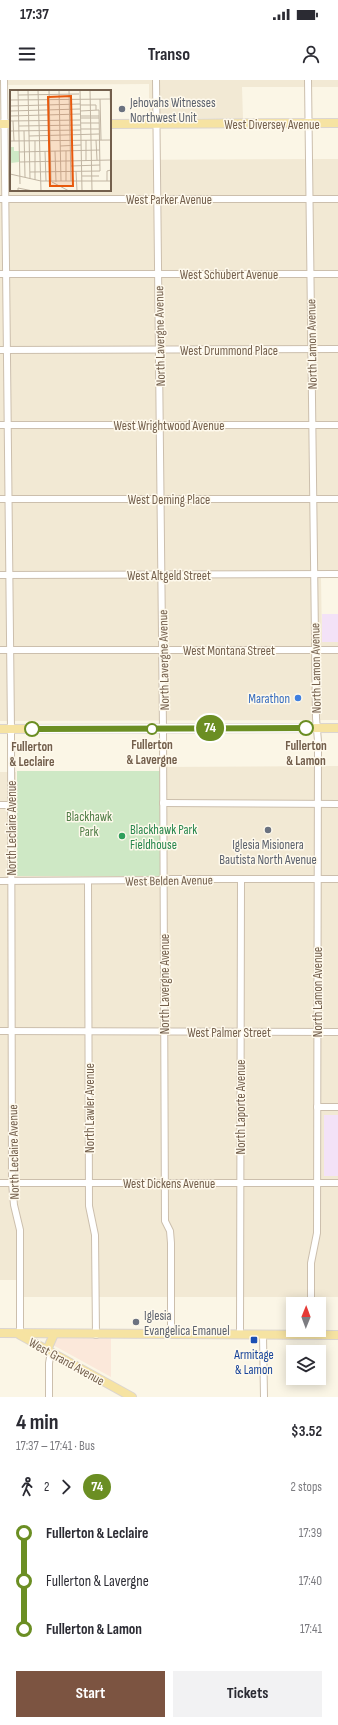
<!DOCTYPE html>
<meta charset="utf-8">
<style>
body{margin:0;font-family:"Sofia Sans Condensed",sans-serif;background:#f2f2f3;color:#2b2b33;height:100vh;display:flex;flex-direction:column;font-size:15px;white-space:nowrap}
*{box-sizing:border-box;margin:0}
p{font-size:13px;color:#7c7c81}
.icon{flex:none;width:22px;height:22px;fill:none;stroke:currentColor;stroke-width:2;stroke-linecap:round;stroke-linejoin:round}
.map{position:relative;height:1317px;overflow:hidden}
.side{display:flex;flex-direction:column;background:#fff;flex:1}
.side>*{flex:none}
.badge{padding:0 8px;border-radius:13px;font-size:14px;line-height:26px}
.needle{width:26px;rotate:1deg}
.fabs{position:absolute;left:286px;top:1217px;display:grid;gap:8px}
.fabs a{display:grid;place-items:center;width:40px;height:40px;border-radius:0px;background:#fff;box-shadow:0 2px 10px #0003;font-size:20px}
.map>.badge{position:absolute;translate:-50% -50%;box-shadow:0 0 0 2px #fff}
.legs{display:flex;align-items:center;gap:6px;height:44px;padding:0 16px;font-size:13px}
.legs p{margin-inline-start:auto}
.summary{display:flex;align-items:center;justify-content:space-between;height:68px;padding:0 16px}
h1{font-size:22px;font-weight:700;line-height:30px}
.action{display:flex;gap:8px;margin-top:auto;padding:8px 16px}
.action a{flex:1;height:46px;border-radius:0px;background:#7c5441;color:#fff;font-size:16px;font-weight:700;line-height:46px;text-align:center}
.action a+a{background:#f2f2f3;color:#2b2b33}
ul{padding:0 16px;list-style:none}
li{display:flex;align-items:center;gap:14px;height:48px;font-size:15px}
li i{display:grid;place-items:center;width:6px;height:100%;margin:0 5px;background:currentColor}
li i::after{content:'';width:10px;height:10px;margin:-5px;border:3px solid;border-radius:50%;background:#fff}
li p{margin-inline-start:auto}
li:first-child i{background:linear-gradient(#0000 50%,currentColor 0)}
li:last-child i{background:linear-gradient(currentColor 50%,#0000 0)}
.status{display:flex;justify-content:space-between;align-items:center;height:28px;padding:0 20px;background:#fff;direction:ltr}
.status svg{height:11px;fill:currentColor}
header{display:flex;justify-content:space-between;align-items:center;height:52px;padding:0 16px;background:#fff;font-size:18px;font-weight:700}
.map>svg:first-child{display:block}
.residential{fill:#f2e9d4}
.commercial{fill:#fbe8da}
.education{fill:#f3e2f7}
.green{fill:#cee8c5}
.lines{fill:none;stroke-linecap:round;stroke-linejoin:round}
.minor-casing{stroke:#ccbfad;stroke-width:8}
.major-casing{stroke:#dbd5d0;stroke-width:10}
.minor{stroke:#fff;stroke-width:6}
.major{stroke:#f6e3a2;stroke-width:8}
.line-1-casing{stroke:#fff;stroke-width:9}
.line-1{stroke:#6b8e23;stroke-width:6}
.worship-dot{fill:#6b7280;stroke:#fef9ec;stroke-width:1.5}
.shop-dot{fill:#3f7fe0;stroke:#fef9ec;stroke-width:1.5}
.stop-1-dot{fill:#fff;stroke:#6b8e23;stroke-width:2}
.leisure-dot{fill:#2e9e5b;stroke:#fef9ec;stroke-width:1.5}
.transit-dot{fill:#1a4fb4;stroke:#fef9ec;stroke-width:1.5}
.labels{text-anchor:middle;stroke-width:3;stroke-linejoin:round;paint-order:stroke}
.worship-label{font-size:13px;fill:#5b616d;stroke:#fef9ec;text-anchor:start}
.street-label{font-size:13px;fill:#735f4c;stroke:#fef9ec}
.shop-label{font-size:13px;fill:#366cbe;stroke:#fef9ec;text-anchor:end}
.stop-label{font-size:13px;font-weight:bold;fill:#735f4c;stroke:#fef9ec}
.park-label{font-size:13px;fill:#507d47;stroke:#fef9ec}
.leisure-label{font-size:13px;fill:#27864d;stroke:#fef9ec;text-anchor:start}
.transit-label{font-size:13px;fill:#164399;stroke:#fef9ec}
.inset-road{fill:none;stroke:#c1b5a3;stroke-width:1}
.view{fill:#e8590c;fill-opacity:0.15;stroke:#e8590c;stroke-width:2}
.inset-edge{fill:none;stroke:#735f4c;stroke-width:2}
</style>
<div class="status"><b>17:37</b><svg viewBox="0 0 49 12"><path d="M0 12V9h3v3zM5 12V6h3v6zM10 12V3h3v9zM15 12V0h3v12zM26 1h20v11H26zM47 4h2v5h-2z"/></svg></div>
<header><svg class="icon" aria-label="menu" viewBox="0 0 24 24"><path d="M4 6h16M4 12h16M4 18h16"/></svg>Transo<svg class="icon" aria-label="person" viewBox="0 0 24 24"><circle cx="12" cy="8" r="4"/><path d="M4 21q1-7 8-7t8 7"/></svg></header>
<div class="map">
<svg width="338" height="1317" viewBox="0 0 338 1317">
<rect width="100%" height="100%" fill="#fbf6e6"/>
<!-- residential -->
<g class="residential">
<path d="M0 0H338V7H242L243 39 149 37V4L0 5Z"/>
<path d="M9 49H11V110H110V80L338 79V498H321L322 562H338V640L0 641V80H9Z"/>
<path d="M338 686V1035H324V1096H338V1217H22L21 1200H0V692H16L15 794 161 795 160 687Z"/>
</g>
<!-- commercial -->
<path class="commercial" d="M57 1258H111V1297L53 1265Z"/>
<!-- education -->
<g class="education">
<rect x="322" y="534" width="16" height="28"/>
<rect x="324" y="1035" width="14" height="61"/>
</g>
<!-- green -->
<path class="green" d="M17 691H160L161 796H17Z"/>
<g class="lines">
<defs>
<g id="minor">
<path d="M4 0 11 649 12 1103 14 1125 20 1150V1254"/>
<path d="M156 0 163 649 165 1141 170 1151 171 1163V1255"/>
<path d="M308 0 316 638 318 661 317 1153 311 1183V1224"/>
<path d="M0 119H338"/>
<path d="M0 194H338"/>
<path d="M0 270 338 269"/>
<path d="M0 345H338"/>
<path d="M0 419H338"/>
<path d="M0 495 338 494"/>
<path d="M0 570H338"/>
<path d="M163 723 338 724"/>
<path d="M0 725H11"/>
<path d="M0 801 158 800 171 799H338"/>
<path d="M88 801 89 1126 95 1155 96 1255"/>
<path d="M0 951 338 952"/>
<path d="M317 1027H338"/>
<path d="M0 1103H338"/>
<path d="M240 1255 241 799"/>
<path d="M263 1255 264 1317"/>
<path d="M49 1317V1283L51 1272"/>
</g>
<g id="major">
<path d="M0 44H11"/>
<path d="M110 44 338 43"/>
<path d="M0 649 338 648"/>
<path d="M0 1253 338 1255"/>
<path d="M20 1255 132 1317"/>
<path d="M47 1270 54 1254"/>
</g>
</defs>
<!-- minor casing -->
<use href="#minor" class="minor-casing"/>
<!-- major casing -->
<use href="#major" class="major-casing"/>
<!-- minor -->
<use href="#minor" class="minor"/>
<!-- major -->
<use href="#major" class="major"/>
</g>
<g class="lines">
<defs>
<path id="line-1" d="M32 649 306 648"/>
</defs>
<!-- line-1 casing -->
<use href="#line-1" class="line-1-casing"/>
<!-- line-1 -->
<use href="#line-1" class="line-1"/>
</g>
<!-- markers -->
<g class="worship-dot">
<circle cx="122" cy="29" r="4"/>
<circle cx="268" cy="750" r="4"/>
<circle cx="136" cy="1242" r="4"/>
</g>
<circle class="shop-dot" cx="298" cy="618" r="4"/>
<g class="stop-1-dot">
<circle cx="306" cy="648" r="7"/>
<circle cx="32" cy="649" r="7"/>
<circle cx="152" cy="649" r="5"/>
</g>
<circle class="leisure-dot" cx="122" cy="756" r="4"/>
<rect class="transit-dot" x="250" y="1256" width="8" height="8" rx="2"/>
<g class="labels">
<!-- worship labels -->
<g class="worship-label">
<text x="130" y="27">Jehovahs Witnesses<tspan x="130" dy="15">Northwest Unit</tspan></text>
<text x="268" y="769" text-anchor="middle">Iglesia Misionera<tspan x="268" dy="15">Bautista North Avenue</tspan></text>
<text x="144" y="1240">Iglesia<tspan x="144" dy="15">Evangelica Emanuel</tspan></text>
</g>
<!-- street labels -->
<g class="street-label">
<text x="272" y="49">West Diversey Avenue</text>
<text x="169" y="124">West Parker Avenue</text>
<text x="229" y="199">West Schubert Avenue</text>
<text transform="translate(159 256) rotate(-91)" y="5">North Lavergne Avenue</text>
<text transform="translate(311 264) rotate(-91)" y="5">North Lamon Avenue</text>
<text x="229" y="275">West Drummond Place</text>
<text x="169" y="350">West Wrightwood Avenue</text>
<text x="169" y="424">West Deming Place</text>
<text x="169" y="500">West Altgeld Street</text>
<text x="229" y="575">West Montana Street</text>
<text transform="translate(163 580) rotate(-91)" y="5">North Lavergne Avenue</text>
<text transform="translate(315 588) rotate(-91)" y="5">North Lamon Avenue</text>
<text transform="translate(11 748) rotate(-90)" y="5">North Leclaire Avenue</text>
<text transform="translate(169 800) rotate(-1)" y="5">West Belden Avenue</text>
<text transform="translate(164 904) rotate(-90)" y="5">North Lavergne Avenue</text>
<text transform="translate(317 912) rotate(-90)" y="5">North Lamon Avenue</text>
<text x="229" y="957">West Palmer Street</text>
<text transform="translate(240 1027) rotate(-90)" y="5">North Laporte Avenue</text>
<text transform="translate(89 1028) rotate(-90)" y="5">North Lawler Avenue</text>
<text transform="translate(13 1072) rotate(-91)" y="5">North Leclaire Avenue</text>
<text x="169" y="1108">West Dickens Avenue</text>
<text transform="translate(67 1281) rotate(29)" y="5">West Grand Avenue</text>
</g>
<!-- shop labels -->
<g class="shop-label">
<text x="290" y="623">Marathon</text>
</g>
<!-- stop labels -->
<g class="stop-label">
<text x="152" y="669">Fullerton<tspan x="152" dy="15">&amp; Lavergne</tspan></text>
<text x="306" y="670">Fullerton<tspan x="306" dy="15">&amp; Lamon</tspan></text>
<text x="32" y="671">Fullerton<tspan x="32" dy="15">&amp; Leclaire</tspan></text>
</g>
<!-- park labels -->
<g class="park-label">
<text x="89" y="741">Blackhawk<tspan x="89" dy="15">Park</tspan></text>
</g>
<!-- leisure labels -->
<g class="leisure-label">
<text x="130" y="754">Blackhawk Park<tspan x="130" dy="15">Fieldhouse</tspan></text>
</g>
<!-- transit labels -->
<g class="transit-label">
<text x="254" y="1279">Armitage<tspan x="254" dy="15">&amp; Lamon</tspan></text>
</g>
</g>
<!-- overview -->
<g transform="translate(10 10)">
<rect width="101" height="101" fill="#fbf6e6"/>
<path d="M0 57H4V61H9V72L1 73 2 83Z" fill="#cee8c5"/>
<path class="inset-road" d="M8 0 10 94M18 0 20 89M28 0 31 101M39 0 41 92M49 0 51 91M59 0 61 91M70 0 72 101M80 0 82 101M100 0 101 30M8 5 69 4M90 9 91 50M0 10 101 9M70 15H86V20M0 16 70 14M0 21 70 19M0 26 70 24M70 26H89M71 28H89M0 31 70 30M3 31 4 51M71 33H89M9 36 71 35M71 39H89M0 41 71 40M14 41 15 87M19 46 89 44M76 50V71M86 50 87 70M0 51 101 50M25 51V90M50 56 71 55M35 61 36 91M45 61 46 92M56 61V91M9 62 90 60M10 72 101 70M61 76 90 75M66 81 67 101M20 82 90 81 89 20 70 21M0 84 31 91H101M72 86H89M97 91V81L101 80M42 92 59 101M8 101V98L23 101"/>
<path class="view" d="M61 6 63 96H40L38 7Z"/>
<rect width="101" height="101" class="inset-edge"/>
</g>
</svg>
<div class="fabs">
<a><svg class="needle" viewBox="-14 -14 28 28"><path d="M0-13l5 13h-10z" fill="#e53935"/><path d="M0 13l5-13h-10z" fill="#7c7c81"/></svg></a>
<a><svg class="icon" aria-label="layers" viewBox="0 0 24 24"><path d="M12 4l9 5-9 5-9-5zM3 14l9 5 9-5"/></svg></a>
</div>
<b class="badge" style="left:210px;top:648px;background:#6b8e23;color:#fff">74</b>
</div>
<section class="side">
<div class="summary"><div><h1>4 min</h1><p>17:37 – 17:41 · Bus</p></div><b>$3.52</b></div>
<div class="legs"><svg class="icon" aria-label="walk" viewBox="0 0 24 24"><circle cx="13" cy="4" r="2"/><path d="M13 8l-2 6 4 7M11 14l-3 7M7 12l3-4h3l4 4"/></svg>2<svg class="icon" aria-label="forward" viewBox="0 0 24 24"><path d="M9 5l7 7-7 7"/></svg><b class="badge" style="background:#6b8e23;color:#fff">74</b><p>2 stops</p></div>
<ul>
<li><i style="color:#6b8e23"></i><b>Fullerton &amp; Leclaire</b><p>17:39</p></li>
<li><i style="color:#6b8e23"></i><span>Fullerton &amp; Lavergne</span><p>17:40</p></li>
<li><i style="color:#6b8e23"></i><b>Fullerton &amp; Lamon</b><p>17:41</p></li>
</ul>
<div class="action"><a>Start</a><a>Tickets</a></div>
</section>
